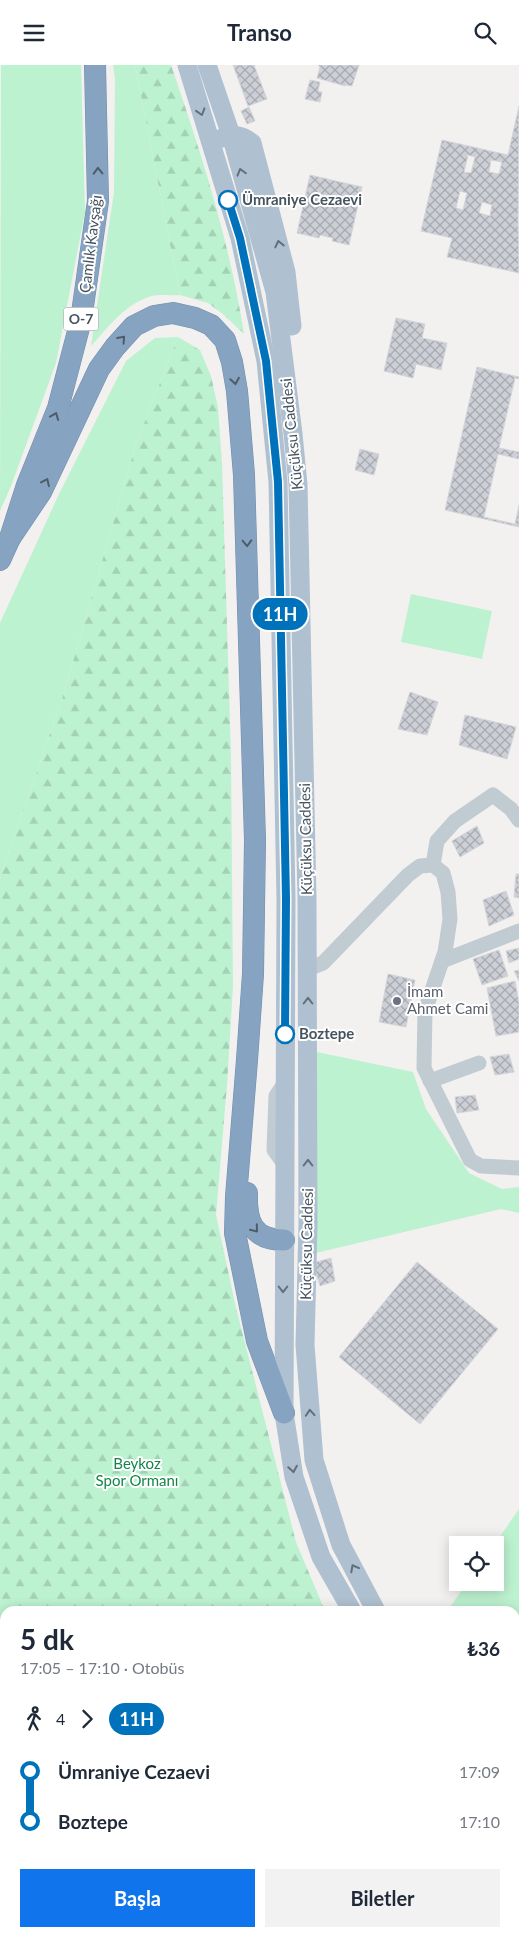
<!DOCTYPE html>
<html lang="tr">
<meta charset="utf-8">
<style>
body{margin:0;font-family:Lato,sans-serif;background:#f2f2f3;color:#1f2937;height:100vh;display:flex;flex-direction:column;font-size:19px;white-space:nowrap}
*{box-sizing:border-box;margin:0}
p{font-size:16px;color:#747a83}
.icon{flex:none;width:28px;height:28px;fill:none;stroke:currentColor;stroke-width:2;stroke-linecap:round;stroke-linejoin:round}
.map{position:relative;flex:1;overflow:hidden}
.details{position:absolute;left:0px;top:1541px;width:520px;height:331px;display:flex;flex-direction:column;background:#fff;border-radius:15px 15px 0 0;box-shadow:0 2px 12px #0003}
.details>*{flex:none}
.badge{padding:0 10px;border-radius:16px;font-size:18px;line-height:32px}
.buttons{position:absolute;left:449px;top:1471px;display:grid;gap:10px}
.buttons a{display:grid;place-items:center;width:55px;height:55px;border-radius:0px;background:#fff;box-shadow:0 2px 12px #0003;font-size:25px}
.map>.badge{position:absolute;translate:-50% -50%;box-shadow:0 0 0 2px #fff}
.legs{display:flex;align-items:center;gap:8px;height:55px;padding:0 20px;font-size:16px}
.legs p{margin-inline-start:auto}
.head{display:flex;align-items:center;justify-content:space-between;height:85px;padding:0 20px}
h1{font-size:28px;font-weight:700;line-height:38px}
.action{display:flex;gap:10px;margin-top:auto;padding:10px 20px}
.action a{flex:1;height:58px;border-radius:0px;background:#1074ec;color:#fff;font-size:20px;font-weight:700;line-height:58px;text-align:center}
.action a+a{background:#f2f2f3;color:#1f2937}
ul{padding:0 20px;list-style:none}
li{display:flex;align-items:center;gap:18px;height:50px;font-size:19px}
li i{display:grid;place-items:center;width:8px;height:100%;margin:0 6px;background:currentColor}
li i::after{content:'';width:12px;height:12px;margin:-6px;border:4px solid;border-radius:50%;background:#fff}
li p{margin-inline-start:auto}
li:first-child i{background:linear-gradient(#0000 50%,currentColor 0)}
li:last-child i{background:linear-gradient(currentColor 50%,#0000 0)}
header{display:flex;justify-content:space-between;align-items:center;height:65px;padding:0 20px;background:#fff;font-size:22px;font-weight:700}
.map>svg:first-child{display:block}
.green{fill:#bdf2d0}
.forest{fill:url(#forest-firs)}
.building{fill:url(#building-cross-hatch);stroke:#d4d6dc;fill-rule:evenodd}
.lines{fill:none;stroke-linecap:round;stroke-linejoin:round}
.highway-casing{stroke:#718ead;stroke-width:22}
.minor{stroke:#c0cbd2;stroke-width:15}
.major{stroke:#afc0d0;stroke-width:19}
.highway{stroke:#86a3c1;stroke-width:21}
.oneway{stroke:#616f7b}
.oneway2{stroke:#4d5c69}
.line-1-casing{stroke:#fff;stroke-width:11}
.line-1{stroke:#0072bc;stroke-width:8}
.stop-1-dot{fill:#fff;stroke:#0072bc;stroke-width:2.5}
.worship-dot{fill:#6b7280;stroke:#fff;stroke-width:2}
.labels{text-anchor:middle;stroke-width:4;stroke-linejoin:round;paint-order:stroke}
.shield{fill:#fff;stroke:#7e878f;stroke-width:1}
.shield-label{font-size:14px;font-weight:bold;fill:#47545f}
.stop-label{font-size:15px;font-weight:bold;fill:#47545f;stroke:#fff;text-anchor:start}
.street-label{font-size:15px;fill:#47545f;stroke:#fff}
.worship-label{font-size:15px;fill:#5b616d;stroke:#fff;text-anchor:start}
.park-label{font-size:15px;fill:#13854a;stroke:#fff}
</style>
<header><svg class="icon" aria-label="menu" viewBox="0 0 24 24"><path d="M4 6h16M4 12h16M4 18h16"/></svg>Transo<svg class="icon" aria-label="search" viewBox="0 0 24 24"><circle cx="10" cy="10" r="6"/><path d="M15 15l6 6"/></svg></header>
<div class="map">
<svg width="519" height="1872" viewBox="0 0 519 1872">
<defs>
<pattern id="forest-firs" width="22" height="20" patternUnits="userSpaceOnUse" patternTransform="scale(1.25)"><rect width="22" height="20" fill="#bdf2d0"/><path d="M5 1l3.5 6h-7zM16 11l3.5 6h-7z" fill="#a4d1b5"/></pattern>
<pattern id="building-cross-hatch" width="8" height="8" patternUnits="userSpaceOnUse" patternTransform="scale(1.25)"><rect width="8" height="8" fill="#cccfd5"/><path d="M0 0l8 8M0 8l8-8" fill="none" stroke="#a7abb0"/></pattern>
</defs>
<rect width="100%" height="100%" fill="#f3f0f0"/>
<!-- green -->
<g class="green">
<path d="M1 0H81L85 147 56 298 11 421 0 446Z"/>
<path d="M113 0H135L180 230C171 231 160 229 152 231 126 238 108 262 91 281L114 127 115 14Z"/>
<path d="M178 272 136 379 64 628 0 813V558L59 429 126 296 155 273Z"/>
<path d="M411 529 492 546 482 594 401 577Z"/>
<path d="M317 987 413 1007 426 1044 469 1108 502 1124 519 1122V1148L501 1144 316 1188Z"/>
<path d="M519 1444V1667L515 1664V1546H447L467 1518H495L494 1480Z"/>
</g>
<!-- forest -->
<g class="forest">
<path d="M135 0H171C201 87 230 178 244 269L224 250 208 238 180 230Z"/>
<path d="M178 272 200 285 211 311 218 343 222 398 231 691 233 921 227 1020 216 1150 236 1243 296 1477 325 1546H5V1868H515V1764L519 1768V1872H0V813L64 628 136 379Z"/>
</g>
<!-- building -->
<g class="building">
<path d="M233 0H254L267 34 248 41Z"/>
<path d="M318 0H359L352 21 345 20V21L317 13 320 2Z"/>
<path d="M310 15 320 17 318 26 322 27 320 37 305 34Z"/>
<path d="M519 41 518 157 519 208 447 192 452 173 421 166 442 75 508 90ZM468 90 475 92 471 108 464 107ZM491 95 502 97 499 109 489 107ZM460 126 467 128 463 145 456 143ZM482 137 492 140 490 151 479 148Z"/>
<path d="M249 42 255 56 247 59 241 46Z"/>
<path d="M310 110 362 122 349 180 332 176 333 173 320 170 319 173 297 168Z"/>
<path d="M396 253 425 259 422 273 447 278 441 305 416 299 413 313 384 306Z"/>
<path d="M477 302 519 312V314L515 313 499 383 519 387V394L498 389 484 452 515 459 519 440V462L445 445Z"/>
<path d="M360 384 379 389 374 410 355 405Z"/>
<path d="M410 627 438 637 427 670 398 664Z"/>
<path d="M465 650 516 662 507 694 459 680Z"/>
<path d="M477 761 484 778 460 792 452 776Z"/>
<path d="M516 809H519V833L514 832Z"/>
<path d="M506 826 514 850 489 861 483 835Z"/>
<path d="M519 883V894L509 898 506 886Z"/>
<path d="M499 885 508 911 482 920 473 894Z"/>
<path d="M519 905V916L514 906Z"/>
<path d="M388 909 415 915 406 962 379 957Z"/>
<path d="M515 916 519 938V967L496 971 487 923Z"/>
<path d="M509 989 514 1007 495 1010 490 992Z"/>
<path d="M475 1030 479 1045 457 1048 455 1032Z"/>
<path d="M331 1193 335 1216 320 1221 313 1198Z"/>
<path d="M417 1197 498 1264 420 1359 339 1292Z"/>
</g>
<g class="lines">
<defs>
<g id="highway">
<path d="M10 473 41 427 99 304 115 282 134 261 154 251 173 248 195 253 211 260 225 275 232 297 237 326 244 410 255 775 253 909 247 995 236 1132 235 1168 257 1276 284 1348"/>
<path d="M0 495 10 473 27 420 58 343 81 255 98 136 95 0"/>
<path d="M247 1128C246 1156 252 1175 284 1175"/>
</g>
</defs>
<!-- highway casing -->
<use href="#highway" class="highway-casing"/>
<!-- minor -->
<g class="minor">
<path d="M433 800 437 776 455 756 493 730 511 744 519 755"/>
<path d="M442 896 519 866"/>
<path d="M308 904 323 898 408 810 420 801 433 800 443 808 448 827 450 854 445 887 425 946 424 1003 470 1095 481 1101 519 1103"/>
<path d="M430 1016 479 998"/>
<path d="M284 1099 274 1085 276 1031 285 1017"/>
</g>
<!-- major -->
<g class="major">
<path d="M187 0 240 173 266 296 278 417 286 834 284 1348 294 1412 321 1492 352 1546"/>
<path d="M207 0 231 70 275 227 293 369 298 420 307 834 308 1159 305 1280 314 1395 341 1480 376 1546"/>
<path d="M222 73C234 69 242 70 252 78L286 207 292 261"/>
<path d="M515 1702 519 1707"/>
<path d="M515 1733 519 1737"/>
</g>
<!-- highway -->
<use href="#highway" class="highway"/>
</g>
<!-- one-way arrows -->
<defs><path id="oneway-chevron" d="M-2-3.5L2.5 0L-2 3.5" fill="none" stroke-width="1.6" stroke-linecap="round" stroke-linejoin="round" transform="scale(1.25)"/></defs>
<g class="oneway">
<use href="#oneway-chevron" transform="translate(201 47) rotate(73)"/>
<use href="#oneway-chevron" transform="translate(241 107) rotate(-106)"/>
<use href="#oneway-chevron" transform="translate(279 179) rotate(-103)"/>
<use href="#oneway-chevron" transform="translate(308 936) rotate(-90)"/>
<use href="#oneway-chevron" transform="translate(308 1098) rotate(-90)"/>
<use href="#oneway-chevron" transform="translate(283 1224) rotate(90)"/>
<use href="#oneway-chevron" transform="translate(310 1348) rotate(-94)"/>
<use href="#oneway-chevron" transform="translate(293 1404) rotate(81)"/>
<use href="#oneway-chevron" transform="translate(354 1503) rotate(-118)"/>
</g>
<g class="oneway2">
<use href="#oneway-chevron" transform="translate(98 106) rotate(-91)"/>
<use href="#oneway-chevron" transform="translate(122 274) rotate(-48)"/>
<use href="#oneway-chevron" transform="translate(235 316) rotate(81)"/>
<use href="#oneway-chevron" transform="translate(55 351) rotate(-68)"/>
<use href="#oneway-chevron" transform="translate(46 417) rotate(-65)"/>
<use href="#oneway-chevron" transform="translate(247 478) rotate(88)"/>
<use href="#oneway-chevron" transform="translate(255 1164) rotate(51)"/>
</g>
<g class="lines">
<defs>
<path id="line-1" d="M228 135 240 173 266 296 278 417 286 834 285 969"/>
</defs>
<!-- line-1 casing -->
<use href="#line-1" class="line-1-casing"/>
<!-- line-1 -->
<use href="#line-1" class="line-1"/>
</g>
<!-- markers -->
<g class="stop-1-dot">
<circle cx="228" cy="135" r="9"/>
<circle cx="285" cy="969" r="9"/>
</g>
<circle class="worship-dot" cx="397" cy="936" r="5"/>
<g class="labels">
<!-- shield labels -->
<rect class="shield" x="63.5" y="242.5" width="35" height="23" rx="4"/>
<g class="shield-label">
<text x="81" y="259">O-7</text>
</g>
<!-- stop labels -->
<g class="stop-label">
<text x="242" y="140">Ümraniye Cezaevi</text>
<text x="299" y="974">Boztepe</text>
</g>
<!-- street labels -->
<g class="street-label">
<text transform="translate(91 179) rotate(-83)" y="5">Çamlık Kavşağı</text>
<text transform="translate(292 369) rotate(-96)" y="5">Küçüksu Caddesi</text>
<text transform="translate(306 774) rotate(-91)" y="5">Küçüksu Caddesi</text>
<text transform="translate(307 1179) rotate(-89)" y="5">Küçüksu Caddesi</text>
</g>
<!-- worship labels -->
<g class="worship-label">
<text x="407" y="932">İmam<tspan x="407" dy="17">Ahmet Cami</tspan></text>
</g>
<!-- park labels -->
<g class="park-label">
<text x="137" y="1404">Beykoz<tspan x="137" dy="17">Spor Ormanı</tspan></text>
</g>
</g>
</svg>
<div class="buttons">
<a><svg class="icon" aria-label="locate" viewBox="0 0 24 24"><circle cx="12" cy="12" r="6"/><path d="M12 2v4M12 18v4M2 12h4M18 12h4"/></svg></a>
</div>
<b class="badge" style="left:280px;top:549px;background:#0072bc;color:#fff">11H</b>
<section class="details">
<div class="head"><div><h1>5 dk</h1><p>17:05 – 17:10 · Otobüs</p></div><b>₺36</b></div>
<div class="legs"><svg class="icon" aria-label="walk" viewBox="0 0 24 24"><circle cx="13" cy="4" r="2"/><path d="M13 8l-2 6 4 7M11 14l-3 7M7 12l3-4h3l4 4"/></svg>4<svg class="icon" aria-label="forward" viewBox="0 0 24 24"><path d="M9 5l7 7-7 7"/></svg><b class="badge" style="background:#0072bc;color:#fff">11H</b></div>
<ul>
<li><i style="color:#0072bc"></i><b>Ümraniye Cezaevi</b><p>17:09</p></li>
<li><i style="color:#0072bc"></i><b>Boztepe</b><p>17:10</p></li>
</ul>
<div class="action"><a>Başla</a><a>Biletler</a></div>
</section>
</div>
